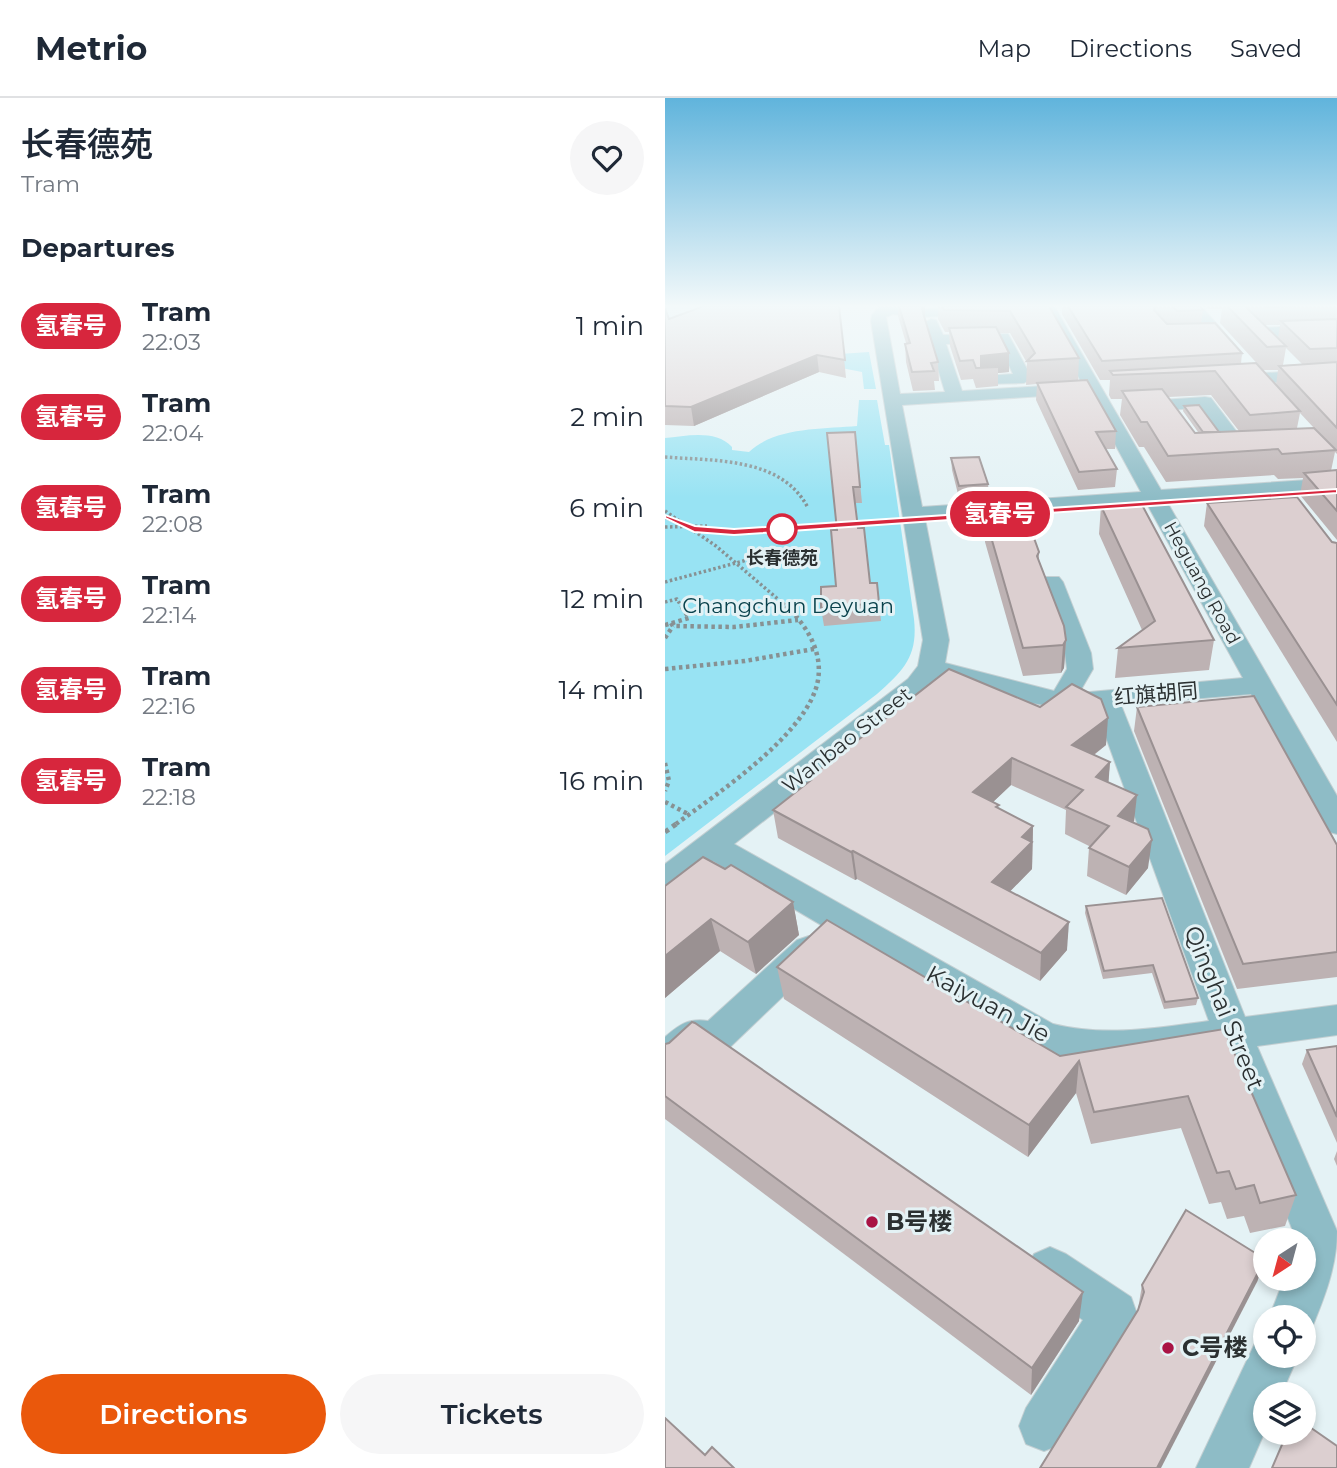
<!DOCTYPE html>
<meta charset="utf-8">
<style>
body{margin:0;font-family:Montserrat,"Noto Sans SC",sans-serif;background:#f6f6f7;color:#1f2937;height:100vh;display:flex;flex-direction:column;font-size:26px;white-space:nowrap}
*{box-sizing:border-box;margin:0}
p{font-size:23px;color:#747a83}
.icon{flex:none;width:38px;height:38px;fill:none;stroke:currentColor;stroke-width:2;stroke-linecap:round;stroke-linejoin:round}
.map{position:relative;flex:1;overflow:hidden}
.panel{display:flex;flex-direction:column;background:#fff;width:665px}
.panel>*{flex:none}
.badge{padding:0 14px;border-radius:23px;font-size:24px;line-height:46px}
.needle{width:46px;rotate:216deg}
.buttons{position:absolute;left:588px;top:1130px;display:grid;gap:14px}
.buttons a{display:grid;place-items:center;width:63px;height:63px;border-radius:50%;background:#fff;box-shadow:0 4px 10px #0003;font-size:35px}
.map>.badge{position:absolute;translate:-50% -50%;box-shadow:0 0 0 4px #fff}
h2{padding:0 21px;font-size:26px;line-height:63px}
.round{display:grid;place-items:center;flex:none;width:74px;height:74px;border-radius:37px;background:#f6f6f7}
.head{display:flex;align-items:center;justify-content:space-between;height:119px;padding:0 21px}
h1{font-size:33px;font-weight:600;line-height:52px}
.action{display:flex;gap:14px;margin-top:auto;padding:14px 21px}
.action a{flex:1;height:80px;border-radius:42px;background:#ea580c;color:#fff;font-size:28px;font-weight:600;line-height:80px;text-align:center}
.action a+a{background:#f6f6f7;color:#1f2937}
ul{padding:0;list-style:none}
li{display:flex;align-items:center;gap:21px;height:91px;padding:0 21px}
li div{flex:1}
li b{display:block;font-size:26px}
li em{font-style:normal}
li .badge{min-width:77px;font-weight:700;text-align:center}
header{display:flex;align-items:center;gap:42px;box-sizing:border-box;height:98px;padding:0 35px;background:#fff;border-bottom:2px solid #e0e1e3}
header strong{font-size:33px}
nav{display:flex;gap:38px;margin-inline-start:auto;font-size:24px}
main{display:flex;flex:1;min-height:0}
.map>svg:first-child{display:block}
.green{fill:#98e3f3}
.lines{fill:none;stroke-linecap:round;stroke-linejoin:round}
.minor-casing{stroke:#c3cfd2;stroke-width:2}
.path-far2{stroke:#879193;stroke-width:3.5;stroke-dasharray:2.5 2.5;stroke-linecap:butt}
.path-far1{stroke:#879193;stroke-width:4.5;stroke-dasharray:3.5 3.5;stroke-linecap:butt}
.path{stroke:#879193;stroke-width:5;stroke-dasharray:4.5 4.5;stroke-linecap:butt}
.minor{fill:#8ebcc6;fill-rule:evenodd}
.tram{stroke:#6a7273;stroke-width:2}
.wall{fill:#bdb2b3;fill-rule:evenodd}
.shaded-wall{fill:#9a9192}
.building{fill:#dccfd0;stroke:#9a9192;stroke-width:2}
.line{fill:#d7263d;stroke:#fff;stroke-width:2}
.stop-dot{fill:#fff;stroke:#d7263d;stroke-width:3.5}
.poi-dot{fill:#a91445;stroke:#e4f2f5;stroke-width:2.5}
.labels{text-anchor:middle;stroke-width:6;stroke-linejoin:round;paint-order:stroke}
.far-stop-label{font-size:18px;font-weight:bold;fill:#2b3031;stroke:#e4f2f5}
.far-street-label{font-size:18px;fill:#2b3031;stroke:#e4f2f5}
.park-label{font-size:21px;fill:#09424c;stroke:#e4f2f5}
.street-label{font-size:21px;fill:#2b3031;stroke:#e4f2f5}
.near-street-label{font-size:24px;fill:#2b3031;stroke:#e4f2f5}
.near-poi-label{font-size:24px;font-weight:bold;fill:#2b3031;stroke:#e4f2f5;text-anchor:start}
</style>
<header>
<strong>Metrio</strong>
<nav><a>Map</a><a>Directions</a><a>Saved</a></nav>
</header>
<main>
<section class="panel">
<div class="head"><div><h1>长春德苑</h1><p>Tram</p></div><a class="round"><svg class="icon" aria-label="heart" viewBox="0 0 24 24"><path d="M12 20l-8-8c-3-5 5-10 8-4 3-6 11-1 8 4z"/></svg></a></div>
<h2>Departures</h2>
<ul>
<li><span class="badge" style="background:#d7263d;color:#fff">氢春号</span><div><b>Tram</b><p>22:03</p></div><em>1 min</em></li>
<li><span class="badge" style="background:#d7263d;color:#fff">氢春号</span><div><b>Tram</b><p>22:04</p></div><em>2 min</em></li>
<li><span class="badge" style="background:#d7263d;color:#fff">氢春号</span><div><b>Tram</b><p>22:08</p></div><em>6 min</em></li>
<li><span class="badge" style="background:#d7263d;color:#fff">氢春号</span><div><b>Tram</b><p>22:14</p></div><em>12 min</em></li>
<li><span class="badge" style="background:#d7263d;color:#fff">氢春号</span><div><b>Tram</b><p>22:16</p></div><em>14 min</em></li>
<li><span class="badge" style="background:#d7263d;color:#fff">氢春号</span><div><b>Tram</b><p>22:18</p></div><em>16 min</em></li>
</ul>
<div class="action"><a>Directions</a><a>Tickets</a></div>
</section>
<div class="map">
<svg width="672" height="1370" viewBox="0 0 672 1370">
<rect width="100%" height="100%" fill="#e4f2f5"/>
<!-- green -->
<g class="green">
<path d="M204 254 211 291H199L197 274 146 264 145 258Z"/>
<path d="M194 302H212L220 347H224L249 521C253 558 239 572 212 596L0 758V340C21 338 51 331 67 349V352L84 354C110 329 158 331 192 328Z"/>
</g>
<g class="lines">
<defs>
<g id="minor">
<path d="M215 208 252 211 314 209 321 213 314 217 252 219 228 216 221 219 235 296 280 294 259 225 266 221 271 222 278 237 343 236 367 280 359 285 319 286 317 282 319 278 348 276 333 244 281 246 297 293 410 286 419 291 410 296 237 307 257 409 476 394 375 208H389L496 392 672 380V392L502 404 672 698V736L661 733 586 596 456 607 580 919 672 907V937L592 948 672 1133C672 1170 658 1203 644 1237L639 1239V1220H604L619 1181H639V1143H627L628 1133 556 953C487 963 434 975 366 951L48 763 12 791 0 795V766L243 581 253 568 258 542 206 223 207 217ZM482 406 578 580 414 595 428 571 426 555 398 484 394 479H378L374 484 400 555 402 571 389 593 280 565 284 542 260 421ZM272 579C323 593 376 614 430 609L544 923C492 930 440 939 388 926L69 746 224 625 261 593Z"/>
<path d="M521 208H536L575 253 577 256 575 259H563Z"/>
<path d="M672 226V236L594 240 586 235 594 230Z"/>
<path d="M672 271V281L564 287 556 282 564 277Z"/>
<path d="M540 299 546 300 581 346 583 350 581 354H567L535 310 467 314 458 309 467 304Z"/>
<path d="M144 838 156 842 162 852 156 862 63 951 50 956 36 954 14 975 0 980V939C14 927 23 920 43 923L132 842Z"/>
<path d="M385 1149 401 1156 466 1199 472 1216 466 1233 397 1346 379 1353 361 1346 354 1328 361 1310 418 1222 369 1188 362 1172 369 1156Z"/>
<path d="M600 1238V1258H633L616 1297H600V1333L584 1370H531L592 1241Z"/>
</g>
</defs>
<!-- minor casing -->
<use href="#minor" class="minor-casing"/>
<!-- path-far2 -->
<g class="path-far2">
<path d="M0 359C50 363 117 359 143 410"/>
<path d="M0 413 51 448 121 508"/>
<path d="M0 429 42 428"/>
<path d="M0 484 82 462"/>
<path d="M0 504 12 501 16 508"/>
</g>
<!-- path-far1 -->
<g class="path-far1">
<path d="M6 525 8 528 69 529 133 522"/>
<path d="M0 527 24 520 15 506"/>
<path d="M0 540 8 528"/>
<path d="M0 571 80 563 149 551"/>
<path d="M0 665 4 683 0 693"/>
<path d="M0 704 23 716"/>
<path d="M11 726C53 695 144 635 153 582 158 552 140 525 119 506"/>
</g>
<!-- path -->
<path class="path" d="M0 734 14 724"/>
<!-- minor -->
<use href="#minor" class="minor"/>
<!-- tram -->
<path class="tram" d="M0 420 28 431 69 434 672 393"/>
</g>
<!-- wall -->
<g class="wall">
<path d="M174 208 181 280 154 274 29 328 0 327V210L4 221Z"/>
<path d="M233 208H260V221L273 264 274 283H269L270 292 248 293 241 264 240 246 241 245 233 218Z"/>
<path d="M273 208H384L414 260 413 283 451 333 450 351H441L452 371 450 389 413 392 371 302 372 286 361 287 362 265 345 235H334L344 255V274L333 275V288L311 290 308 281 296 282 285 248 284 234H280L273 221Z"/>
<path d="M397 208H535L538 212 536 226 577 255 576 266 611 287 613 272H598L555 225 557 211H543L539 208H672V356L670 354 666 373 672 372V442L635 397 638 380 613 381 609 377 501 384 479 349H474L455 317 457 301H446L444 297 445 282H435L397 216ZM600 227H615L613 240ZM621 250 637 266 618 267ZM546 297 574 333 554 334 519 308 518 313 533 334 530 335 503 299ZM635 315 649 330H632Z"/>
<path d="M190 334 197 405H190L193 430 205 485 214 505 216 523 159 528 156 510 171 488Z"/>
<path d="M286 360 323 386 324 398 294 400 287 372Z"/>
<path d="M542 405 672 445V644L539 428Z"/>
<path d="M436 408 549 542 544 572 450 580 453 550 477 532 434 436Z"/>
<path d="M320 418 374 454V463L401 542 399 570 396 575 358 578 320 444Z"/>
<path d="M472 609 672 747V879L572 891 469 633Z"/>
<path d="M441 647 429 657 445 664 443 684 469 725 483 770 461 797 422 778 424 750 426 749 400 736 401 712 346 687 328 704 334 711 368 728 367 771 345 793 402 852 375 883 192 781 190 782 113 740 108 712 144 684 143 681Z"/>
<path d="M60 771 128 804 134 837 91 876 55 853 0 900V788Z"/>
<path d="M421 808 533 900 531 907 499 911 487 875 438 881 420 815Z"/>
<path d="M112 869 395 958 559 931 631 1097 620 1128 585 1135 579 1118 562 1121 556 1104 544 1106 516 1030 426 1046 411 995 363 1059 119 901Z"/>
<path d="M4 945 414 1223 366 1297 0 1021V946Z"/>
<path d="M672 948V1045L637 966 642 952Z"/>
<path d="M672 1053V1068L669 1061Z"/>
<path d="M600 1161 592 1184 473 1211 477 1187Z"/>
</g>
<!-- shaded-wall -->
<g class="shaded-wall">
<path d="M256 208H260V221Z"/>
<path d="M344 255V274L333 275V269L317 270 316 258Z"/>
<path d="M152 257 154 274 29 328 26 309Z"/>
<path d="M401 542 399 570 396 575 398 547Z"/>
<path d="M443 620 441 647 405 675 407 647Z"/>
<path d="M347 660 346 687 309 722 308 694Z"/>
<path d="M445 664 443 691 431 679Z"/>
<path d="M472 697 469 724 453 718Z"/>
<path d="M368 728 367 771 327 812V784L357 739Z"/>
<path d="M487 742 483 770 461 797 464 769Z"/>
<path d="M188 753 192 781 190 782 186 754Z"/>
<path d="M128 804 134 837 91 876 83 844Z"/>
<path d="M46 821 55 853 0 900V858Z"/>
<path d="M404 824 402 852 375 883 376 855Z"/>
<path d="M414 963 411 995 363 1059 364 1027Z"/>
<path d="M600 1161 592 1184 496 1370H492Z"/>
<path d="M418 1194 414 1223 366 1297 367 1270Z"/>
</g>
<!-- building -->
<g class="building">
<path d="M39 208H174L180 262 152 257 26 309 0 308V210L4 221Z"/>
<path d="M234 208H256L273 264 266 265 269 273 247 274 240 246 245 245Z"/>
<path d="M277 208H384L414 260 362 263 370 255 345 213 279 212Z"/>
<path d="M403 208H490L489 212 502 226 550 225 577 255 437 263Z"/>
<path d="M507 208H535L538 212 512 213Z"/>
<path d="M562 208H580L621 248 602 249Z"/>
<path d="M601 208H629L602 209Z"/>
<path d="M672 221V250L645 251 616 223Z"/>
<path d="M331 229 344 255 316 258V268L333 269 311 270 308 262 295 263 284 230Z"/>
<path d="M672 264V330L614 268Z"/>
<path d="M591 265 635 313 585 317 550 273 448 277 445 273Z"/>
<path d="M422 282 451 333 431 334 452 371 414 374 372 285Z"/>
<path d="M497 291 530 335 649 330 671 352 617 356 613 351 503 358 482 324H476L457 293Z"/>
<path d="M534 307 554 334H538L519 308Z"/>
<path d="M190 334 195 389H188L193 430H199L205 485H212L214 505 156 510V489L171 488 166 432H172L162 335Z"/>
<path d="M314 359 323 386 294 388 286 360Z"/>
<path d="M672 372V413L639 375Z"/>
<path d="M632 399 667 444 672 445V607L542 405Z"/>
<path d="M476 405 549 542 453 550 490 523 436 408Z"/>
<path d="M360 415 374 454 372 458 399 528 401 542 398 547 358 550 320 418Z"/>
<path d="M284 571 375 609 407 586 436 601 443 620 407 647 445 664 431 679 472 697 453 718 483 731 487 742 464 769 424 750 444 728 401 709 418 692 347 660 308 694 334 707 331 709 368 728 357 739 367 744 327 784 404 824 376 855 188 753 186 754 108 712 146 682 143 681Z"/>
<path d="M589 598 672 747V854L578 866 472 609Z"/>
<path d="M38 759 60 771 66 767 128 804 83 844 46 821 0 858V788Z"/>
<path d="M497 800 533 900 500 904 488 867 439 873 421 808Z"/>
<path d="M162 822 395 958 559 931 631 1097 595 1105 589 1087 571 1091 564 1073 552 1075 523 998 429 1014 414 963 364 1027 112 869Z"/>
<path d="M27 924 30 925 418 1194 367 1270 0 998V946L4 945Z"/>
<path d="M672 948V1019L642 952Z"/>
<path d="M521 1112 600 1161 492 1370H375L473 1212 479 1194 477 1187Z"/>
<path d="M0 1320 40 1357 47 1349 69 1370H0Z"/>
<path d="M639 1325 672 1348V1370H607L622 1335H639Z"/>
</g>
<!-- sky -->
<linearGradient id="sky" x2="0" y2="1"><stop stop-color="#60b4dc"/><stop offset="0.52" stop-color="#f3f9fa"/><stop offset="1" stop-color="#f3f9fa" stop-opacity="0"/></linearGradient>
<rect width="672" height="400" fill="url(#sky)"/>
<!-- line -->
<path class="line" d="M672 391V395L69 437 29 434 0 420V417L30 428 69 431Z"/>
<!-- markers -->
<circle class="stop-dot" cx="117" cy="431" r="14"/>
<g class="poi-dot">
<circle cx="207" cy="1124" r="7"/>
<circle cx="503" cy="1250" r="7"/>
</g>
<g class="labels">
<!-- far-stop labels -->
<g class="far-stop-label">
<text x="117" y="466">长春德苑</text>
</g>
<!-- far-street labels -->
<g class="far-street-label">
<text transform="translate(537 485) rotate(61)" y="6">Heguang Road</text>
</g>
<!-- park labels -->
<g class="park-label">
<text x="123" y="515">Changchun Deyuan</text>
</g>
<!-- street labels -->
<g class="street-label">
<text transform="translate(491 596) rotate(-5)" y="7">红旗胡同</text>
<text transform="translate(182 642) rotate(-38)" y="7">Wanbao Street</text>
</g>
<!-- near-street labels -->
<g class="near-street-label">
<text transform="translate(323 906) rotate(28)" y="8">Kaiyuan Jie</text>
<text transform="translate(559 910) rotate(68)" y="8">Qinghai Street</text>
</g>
<!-- near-poi labels -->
<g class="near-poi-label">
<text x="221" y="1132">B号楼</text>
<text x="517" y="1258">C号楼</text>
</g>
</g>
</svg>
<div class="buttons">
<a><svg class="needle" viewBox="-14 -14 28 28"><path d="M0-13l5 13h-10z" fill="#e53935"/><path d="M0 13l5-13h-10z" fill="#747a83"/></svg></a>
<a><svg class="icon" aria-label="locate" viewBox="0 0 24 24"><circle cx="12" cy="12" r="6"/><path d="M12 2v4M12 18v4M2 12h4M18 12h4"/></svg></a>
<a><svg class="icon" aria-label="layers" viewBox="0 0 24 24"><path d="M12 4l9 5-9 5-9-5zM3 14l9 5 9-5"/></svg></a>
</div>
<b class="badge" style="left:335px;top:416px;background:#d7263d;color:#fff">氢春号</b>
</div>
</main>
